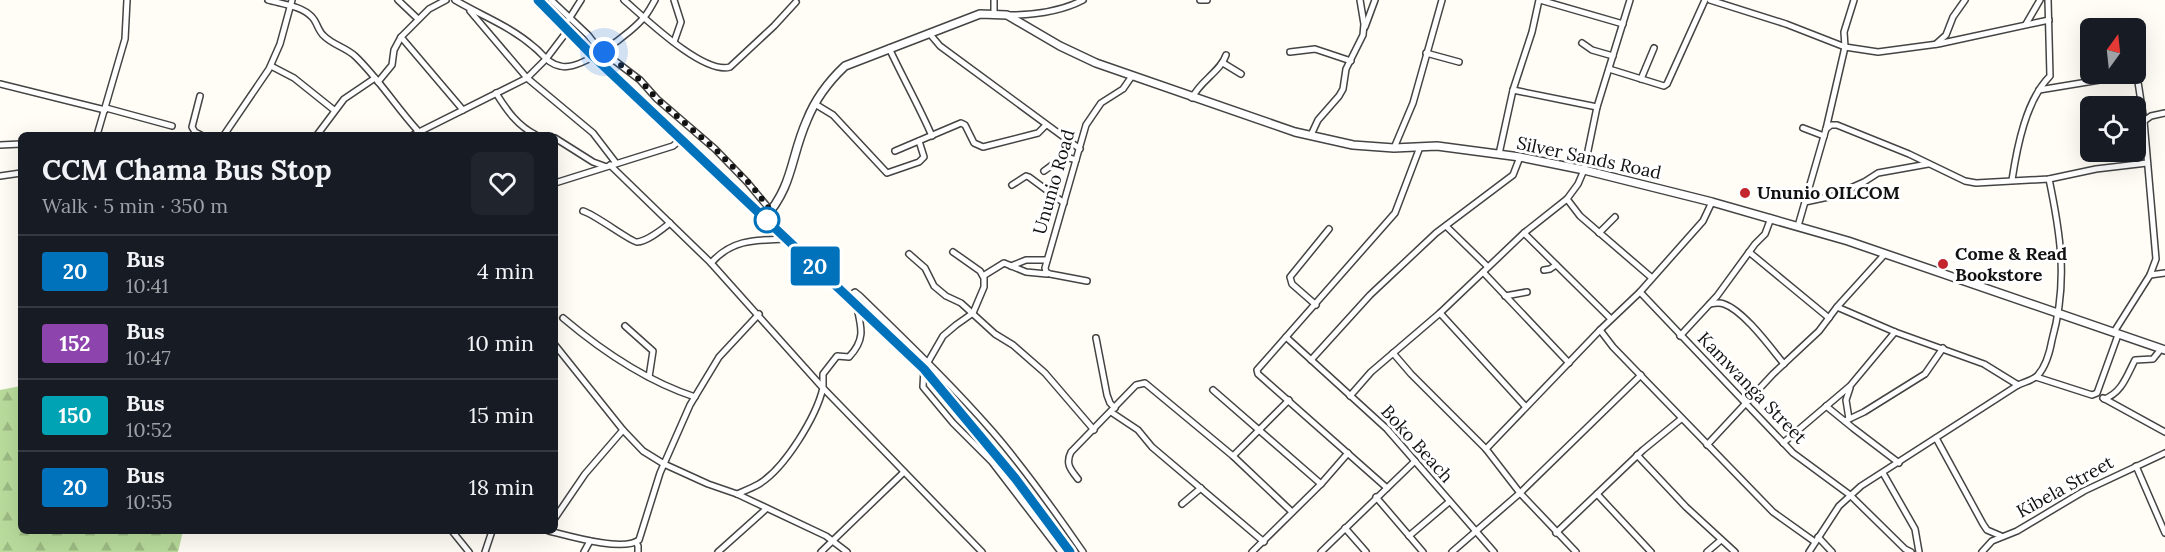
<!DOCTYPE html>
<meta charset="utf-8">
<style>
body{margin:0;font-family:Lora,serif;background:#20242c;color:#f1f3f6;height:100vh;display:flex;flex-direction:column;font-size:22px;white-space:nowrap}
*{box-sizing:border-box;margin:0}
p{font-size:20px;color:#9ea1a6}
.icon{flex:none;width:33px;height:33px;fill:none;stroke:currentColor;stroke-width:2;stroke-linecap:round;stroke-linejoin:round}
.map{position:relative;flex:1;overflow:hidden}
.sheet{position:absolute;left:18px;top:132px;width:540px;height:402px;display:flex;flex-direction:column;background:#171b24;border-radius:9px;box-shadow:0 6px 24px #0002}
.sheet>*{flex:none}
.badge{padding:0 12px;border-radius:4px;font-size:21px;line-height:39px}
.needle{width:39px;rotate:15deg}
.buttons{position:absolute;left:2080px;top:18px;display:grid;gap:12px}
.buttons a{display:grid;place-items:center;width:66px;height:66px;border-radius:9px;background:#171b24;box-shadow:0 6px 24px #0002;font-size:30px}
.you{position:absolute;width:30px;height:30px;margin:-15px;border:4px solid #fff;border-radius:50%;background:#1a73e8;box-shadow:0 0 0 9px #1a73e833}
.map>.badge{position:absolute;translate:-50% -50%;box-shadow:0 0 0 3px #fff}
.round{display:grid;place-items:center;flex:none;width:63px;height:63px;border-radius:9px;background:#20242c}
.headline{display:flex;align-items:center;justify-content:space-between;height:102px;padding:0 24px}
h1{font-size:28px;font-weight:700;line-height:45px}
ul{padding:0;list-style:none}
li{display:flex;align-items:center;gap:18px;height:72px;padding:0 24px;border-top:2px solid #363941}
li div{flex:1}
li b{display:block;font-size:22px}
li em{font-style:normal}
li .badge{min-width:66px;font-weight:700;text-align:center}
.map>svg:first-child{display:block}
.forest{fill:url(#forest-firs)}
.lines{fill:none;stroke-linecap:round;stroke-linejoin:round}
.minor-casing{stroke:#444;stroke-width:8}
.tertiary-casing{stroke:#444;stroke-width:10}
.trunk-casing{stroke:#222;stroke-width:12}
.minor{stroke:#fff;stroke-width:5}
.tertiary{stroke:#fff;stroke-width:7}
.trunk{stroke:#f7bc64;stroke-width:9}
.line-casing{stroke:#fff;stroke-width:14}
.line{stroke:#0072bc;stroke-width:9}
.walk{stroke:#111;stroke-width:6;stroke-dasharray:0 10.8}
.poi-dot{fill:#c4262e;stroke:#fff;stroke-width:2}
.stop-dot{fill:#fff;stroke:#0072bc;stroke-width:3}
.labels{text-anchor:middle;stroke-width:6;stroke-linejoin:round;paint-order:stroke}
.street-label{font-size:18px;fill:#111;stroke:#fff}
.poi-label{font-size:18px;font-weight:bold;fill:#111;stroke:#fff;text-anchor:start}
</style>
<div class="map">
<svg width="2165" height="552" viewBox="0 0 2165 552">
<defs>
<pattern id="forest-firs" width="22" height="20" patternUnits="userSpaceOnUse" patternTransform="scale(1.5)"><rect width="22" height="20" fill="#b9dc9c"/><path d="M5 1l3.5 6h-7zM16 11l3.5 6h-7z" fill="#9ebc85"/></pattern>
</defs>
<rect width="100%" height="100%" fill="#fffdf5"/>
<!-- forest -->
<path class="forest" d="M21 386V531H183L178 552H0V390Z"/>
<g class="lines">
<defs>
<g id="minor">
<path d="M268 0C282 4 302 6 312 17 317 22 318 31 324 36 333 45 345 47 355 56 379 79 396 107 418 131"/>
<path d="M398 0 418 19"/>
<path d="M455 0C482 16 510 26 534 47 543 54 548 64 560 66 580 72 633 32 645 16 649 11 652 5 655 0"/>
<path d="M551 0 588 35 598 48 640 80 657 99 715 149 747 182 771 211"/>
<path d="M624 0C644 17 703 75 730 67L774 26 796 2"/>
<path d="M674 0 681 22 674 42"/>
<path d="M1200 0H1207"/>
<path d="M1540 0 1623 24"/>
<path d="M1710 0 1786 24 1845 47 1878 52 1938 44 2049 20"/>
<path d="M994 1V13"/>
<path d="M470 11 527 78 593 133 616 163"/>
<path d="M1009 15C1035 15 1060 12 1083 0"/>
<path d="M569 19 581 0"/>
<path d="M2133 23V28"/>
<path d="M2026 24 2040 0"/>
<path d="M1365 27 1375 0"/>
<path d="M929 33 940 46 1080 149"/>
<path d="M401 37 463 110"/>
<path d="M1582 43 1592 50 1613 56"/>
<path d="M1936 44 1946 35 1953 17 1965 0"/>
<path d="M889 48C903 78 919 106 932 136"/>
<path d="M1290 52 1315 49 1351 61"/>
<path d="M1426 53 1459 62"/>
<path d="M1223 63 1241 74"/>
<path d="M271 66 294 78 334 110"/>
<path d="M1609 69 1664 86 1667 84 1705 0"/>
<path d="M1641 79 1654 48"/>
<path d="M378 82 392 65 394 50 401 37 429 9 446 0"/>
<path d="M0 84 105 110"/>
<path d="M1513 90 1597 107"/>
<path d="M2039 90 2136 74"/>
<path d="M496 93C507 111 518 126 536 135"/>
<path d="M200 96 192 127 195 132 201 135"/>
<path d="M1192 98C1200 81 1221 71 1226 55"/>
<path d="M815 104 833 115 887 173 919 162 924 157 919 141"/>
<path d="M106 108 172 126"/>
<path d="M2144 121 2151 116 2165 113"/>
<path d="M1803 128 1824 136"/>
<path d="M1826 129 1831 125H1837L1909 154 1965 181 1976 183 2049 179 2096 169 2147 163"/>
<path d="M97 135 125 39 127 0"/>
<path d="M224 135 269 69 280 44 292 0"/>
<path d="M317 135 344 99 375 78"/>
<path d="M413 135 527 78 546 59 568 30"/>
<path d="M1311 135 1318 120 1339 96 1343 89 1346 69 1363 35 1364 24 1360 0"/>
<path d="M555 138 593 162 604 166"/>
<path d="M0 145 21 144"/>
<path d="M1394 148 1413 103 1442 0"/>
<path d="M895 151 961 123 965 125 974 143 983 147 1038 133 1046 125"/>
<path d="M1499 154 1513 90 1532 32 1539 0"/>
<path d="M610 165 711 263 823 388C816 417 785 468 759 484 752 488 744 491 737 494"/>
<path d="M1044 171C1056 163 1061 154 1076 160"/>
<path d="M0 176 21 173"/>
<path d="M2012 180C2017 147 2026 100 2050 76L2048 0"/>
<path d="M555 183 673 146 681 139"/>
<path d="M1012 185 1026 176 1029 177 1064 203"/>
<path d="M1567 199 1580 216 1652 278"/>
<path d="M1805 202 1833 196 1864 182 1878 173 1928 164"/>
<path d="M583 211C596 215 631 242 637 242 648 241 661 230 670 223"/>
<path d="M1446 226 1488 267"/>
<path d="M1798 226 1826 129 1845 47 1844 32 1854 0"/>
<path d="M1524 233 1611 319"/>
<path d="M1599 233 1615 217"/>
<path d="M953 252 980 271 984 278V287L973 313 956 325 943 336 924 369 923 387 953 423 992 462 1061 552"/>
<path d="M1749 252 1829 318"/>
<path d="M909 254 925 268 934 286 946 296 961 303 995 334 1013 345 1045 373 1094 430"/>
<path d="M711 263C732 239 756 240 786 239"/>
<path d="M1011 266 1026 260H1047"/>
<path d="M1544 270 1550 269 1556 265"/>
<path d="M1483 272 1569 363"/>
<path d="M2150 275 2165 273"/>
<path d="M983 276 1004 263 1026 272 1047 274"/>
<path d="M1087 281 1050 274 1046 272 1045 268 1086 125 1101 103 1123 89 1132 76"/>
<path d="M1640 292 1793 453 1850 495 1905 549 1911 552"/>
<path d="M1505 296 1527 292"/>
<path d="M848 297 855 292 860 296C905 340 951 384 992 431 1025 469 1054 510 1083 552"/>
<path d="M1710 304C1715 303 1719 302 1724 304 1744 311 1770 347 1784 364"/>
<path d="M1316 305 1292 284 1290 277 1329 229"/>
<path d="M1837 307 1895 332 1984 364 2018 385"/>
<path d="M857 308C862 329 865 340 849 357L837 356 823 374V388L982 552"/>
<path d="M1440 313 1525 406"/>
<path d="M563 318C602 351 646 381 695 397"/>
<path d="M625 326 653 351 649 377"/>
<path d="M1600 330 1613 347 1773 512 1815 542"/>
<path d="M2114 332 2150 275 2156 259 2144 121 2136 69"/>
<path d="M1680 336 1717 296 1755 244 1765 234 1771 218"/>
<path d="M1286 337 1387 429 1494 552"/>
<path d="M1096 338 1107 395 1110 403 1115 408"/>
<path d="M555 345 623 430 643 451 664 464 708 484 737 494 826 536 847 552"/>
<path d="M1393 353 1411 374 1486 449 1520 493 1576 552"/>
<path d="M1311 360 1370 295 1436 233 1513 175 1520 157"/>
<path d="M2036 377 2092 395 2097 393 2118 335"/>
<path d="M1213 390 1321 484"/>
<path d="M1350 396 1371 372 1440 313 1524 233 1567 199 1578 184 1584 170 1597 107 1630 0"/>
<path d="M2103 398 2165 432"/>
<path d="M2104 399C2122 393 2127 375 2135 360L2153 359 2161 349"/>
<path d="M1826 406 1853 428 1899 463"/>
<path d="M1111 412 1138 430 1152 447 1264 542"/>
<path d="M1849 419 1846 400 1850 388"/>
<path d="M1845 421 1864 412 1925 374 1943 348"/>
<path d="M1936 438 1983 524 1987 530 2001 536"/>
<path d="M1783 443 1850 386 1895 332"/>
<path d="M1707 445 1773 374 1819 331 1837 307 1884 255"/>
<path d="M1486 449 1600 330 1640 292 1703 221 1712 202"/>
<path d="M1637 455 1686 507 1735 552"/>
<path d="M1233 456 1289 400"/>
<path d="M2136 466 2165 533"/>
<path d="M1883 473 1915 529 1919 552"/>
<path d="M1078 479C1071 470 1065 464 1071 452L1136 385 1145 383 1233 456 1292 512"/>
<path d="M1387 488 1258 374 1257 370 1395 213 1420 147"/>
<path d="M1597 494 1651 552"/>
<path d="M1376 497 1423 552"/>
<path d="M1182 504 1201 488"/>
<path d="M555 518 585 474 623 430"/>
<path d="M1345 528 1366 552"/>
<path d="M452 531 469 552"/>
<path d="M549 531C569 536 623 552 639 540L660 473 690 405 719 357 759 314"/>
<path d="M1556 533 1643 450 1681 419"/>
<path d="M1409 536 1449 502"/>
<path d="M1818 537 1832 552"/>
<path d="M636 542 638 546V552"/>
<path d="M485 552 492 531"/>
<path d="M584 552 590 541"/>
<path d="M718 552 766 509"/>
<path d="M821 552 904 472"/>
<path d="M1252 552 1321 484 1348 453"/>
<path d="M1321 552 1415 461"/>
<path d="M1452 552 1520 493 1641 375"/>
<path d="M1707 552 1721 540"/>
<path d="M1809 552 1839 506 1861 486 2018 385C2024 382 2034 380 2038 375 2046 366 2050 351 2052 340 2068 283 2061 236 2049 179"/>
<path d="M1982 552 1992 541 2017 531 2084 491 2165 453"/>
</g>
<path id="tertiary" d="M764 219C794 185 790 158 807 120 815 100 829 81 845 66L980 14 1007 15 1060 46 1096 63 1295 132 1353 145 1394 148 1437 146 1520 157 1584 170 1712 202 1848 241 2165 350"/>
<path id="trunk" d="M538 0 594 57 924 369 1015 478 1070 552"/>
</defs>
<!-- minor casing -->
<use href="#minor" class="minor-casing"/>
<!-- tertiary casing -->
<use href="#tertiary" class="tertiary-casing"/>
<!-- trunk casing -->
<use href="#trunk" class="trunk-casing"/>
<!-- minor -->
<use href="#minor" class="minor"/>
<!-- tertiary -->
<use href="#tertiary" class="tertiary"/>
<!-- trunk -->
<use href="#trunk" class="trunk"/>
</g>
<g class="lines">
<defs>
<path id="line" d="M538 0 594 57 924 369 1015 478 1070 552"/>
</defs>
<!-- line casing -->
<use href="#line" class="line-casing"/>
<!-- line -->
<use href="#line" class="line"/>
<!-- walk -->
<path class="walk" d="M604 52 640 80 657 99 715 149 752 186 771 211 764 219 767 220"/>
</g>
<!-- markers -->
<g class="poi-dot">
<circle cx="1745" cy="193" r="6"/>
<circle cx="1943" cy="264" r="6"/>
</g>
<circle class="stop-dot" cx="767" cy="220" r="12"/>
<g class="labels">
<!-- street labels -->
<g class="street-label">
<text transform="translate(1589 158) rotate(12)" y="6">Silver Sands Road</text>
<text transform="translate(1054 182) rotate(-74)" y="6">Ununio Road</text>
<text transform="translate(1752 388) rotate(46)" y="6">Kamwanga Street</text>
<text transform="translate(1417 444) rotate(48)" y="6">Boko Beach</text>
<text transform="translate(2065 487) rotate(-29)" y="6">Kibela Street</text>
</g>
<!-- poi labels -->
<g class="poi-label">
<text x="1757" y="199">Ununio OILCOM</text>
<text x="1955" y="260">Come &amp; Read<tspan x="1955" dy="21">Bookstore</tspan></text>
</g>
</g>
</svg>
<div class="buttons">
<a><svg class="needle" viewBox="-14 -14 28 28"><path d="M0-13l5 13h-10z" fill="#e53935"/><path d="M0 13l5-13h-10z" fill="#9ea1a6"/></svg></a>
<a><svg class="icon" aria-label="locate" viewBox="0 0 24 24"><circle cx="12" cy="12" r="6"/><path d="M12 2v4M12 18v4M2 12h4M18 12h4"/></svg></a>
</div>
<div class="you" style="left:604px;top:52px"></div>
<b class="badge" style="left:815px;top:266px;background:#0072bc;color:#fff">20</b>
<section class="sheet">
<div class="headline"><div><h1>CCM Chama Bus Stop</h1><p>Walk · 5 min · 350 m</p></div><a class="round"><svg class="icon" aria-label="heart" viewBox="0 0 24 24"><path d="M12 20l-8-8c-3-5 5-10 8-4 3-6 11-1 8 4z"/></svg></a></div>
<ul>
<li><span class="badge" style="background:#0072bc;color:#fff">20</span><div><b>Bus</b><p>10:41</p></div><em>4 min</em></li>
<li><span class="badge" style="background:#8e44ad;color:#fff">152</span><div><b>Bus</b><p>10:47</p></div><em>10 min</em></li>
<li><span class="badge" style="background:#00a3b4;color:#fff">150</span><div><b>Bus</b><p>10:52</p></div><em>15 min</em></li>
<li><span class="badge" style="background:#0072bc;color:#fff">20</span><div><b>Bus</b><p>10:55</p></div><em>18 min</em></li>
</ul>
</section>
</div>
